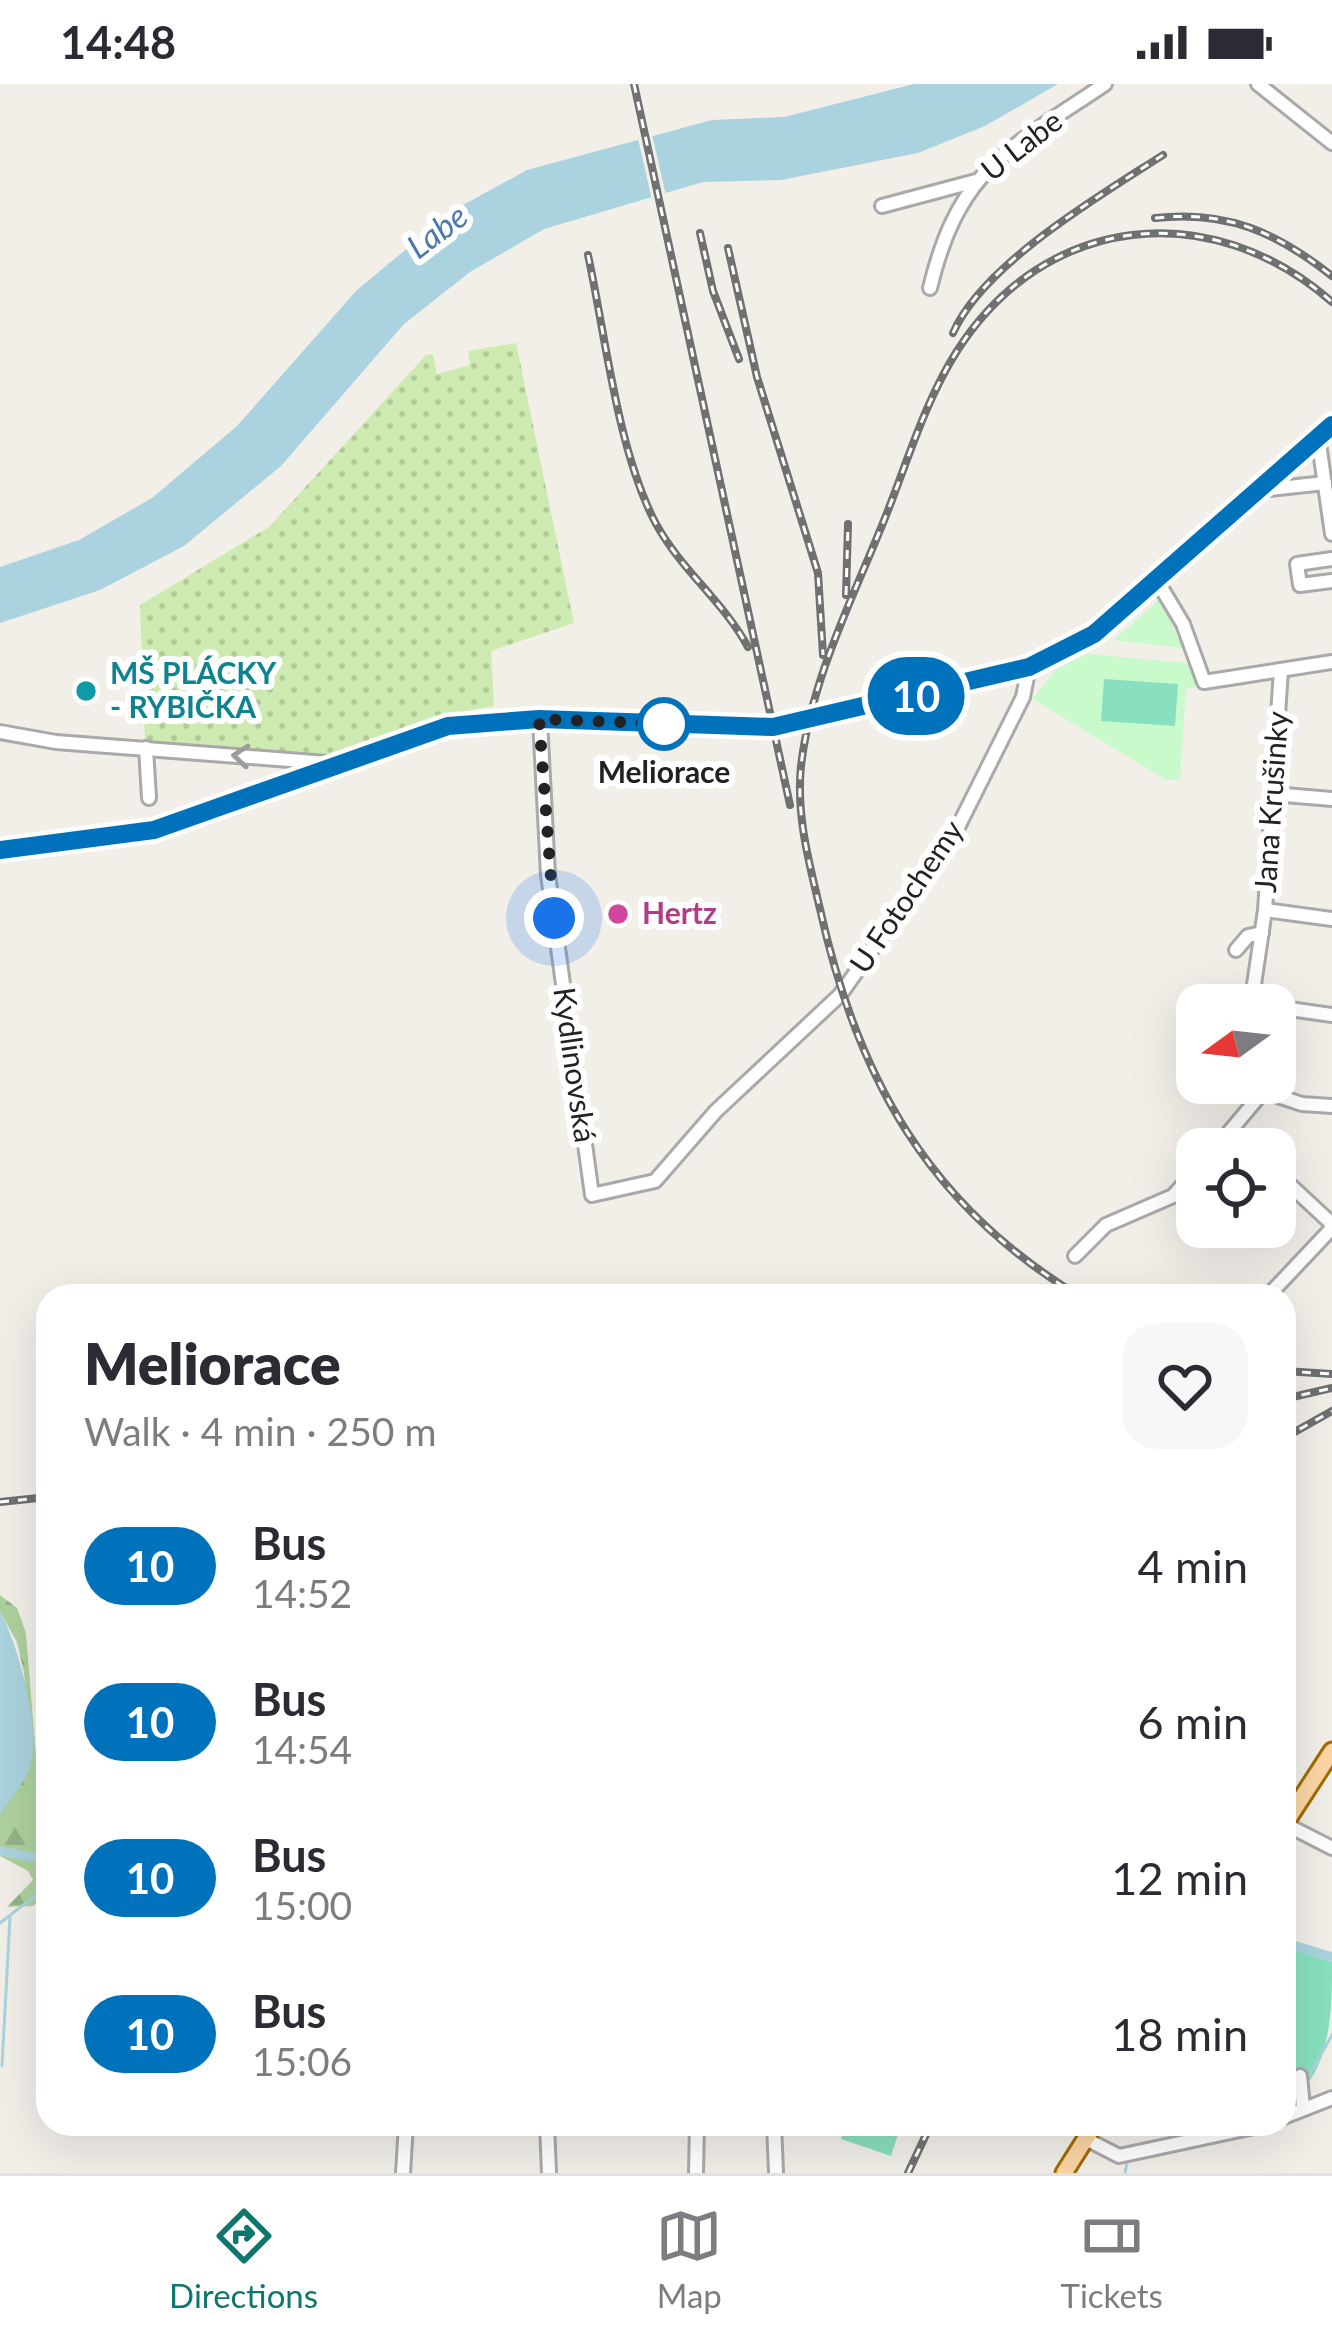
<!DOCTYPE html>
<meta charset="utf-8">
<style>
body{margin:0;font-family:Lato,sans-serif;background:#f7f7f7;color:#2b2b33;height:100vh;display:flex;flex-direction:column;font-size:45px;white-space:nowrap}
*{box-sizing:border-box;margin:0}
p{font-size:39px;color:#7c7c81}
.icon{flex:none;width:66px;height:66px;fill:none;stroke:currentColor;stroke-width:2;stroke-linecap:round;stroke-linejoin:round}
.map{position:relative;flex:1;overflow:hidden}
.details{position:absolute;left:36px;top:1200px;width:1260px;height:852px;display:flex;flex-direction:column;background:#fff;border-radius:36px;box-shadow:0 12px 48px #0002}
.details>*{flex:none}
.badge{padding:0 24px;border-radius:39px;font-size:42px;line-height:78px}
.needle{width:78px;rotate:255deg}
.controls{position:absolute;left:1176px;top:900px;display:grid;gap:24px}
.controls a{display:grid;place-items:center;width:120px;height:120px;border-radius:24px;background:#fff;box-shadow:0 12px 48px #0002;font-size:60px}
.you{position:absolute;width:60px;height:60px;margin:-30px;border:9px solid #fff;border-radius:50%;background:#1a73e8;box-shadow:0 0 0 18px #1a73e833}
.map>.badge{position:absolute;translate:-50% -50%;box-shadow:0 0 0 6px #fff}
.round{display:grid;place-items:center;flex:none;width:126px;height:126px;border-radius:36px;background:#f7f7f7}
.overview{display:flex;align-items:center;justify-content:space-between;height:204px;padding:0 48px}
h1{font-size:57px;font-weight:800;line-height:90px}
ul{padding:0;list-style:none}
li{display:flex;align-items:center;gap:36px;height:156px;padding:0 48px}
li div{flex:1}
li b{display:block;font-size:45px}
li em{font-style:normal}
li .badge{min-width:132px;font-weight:700;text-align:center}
.status{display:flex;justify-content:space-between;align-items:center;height:84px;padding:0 60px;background:#fff;direction:ltr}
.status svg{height:33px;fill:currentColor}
.menu{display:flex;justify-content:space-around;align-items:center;height:168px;border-top:3px solid #e1e1e2;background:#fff;font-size:33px;color:#7c7c81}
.menu a{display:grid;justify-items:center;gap:6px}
.menu .selected{color:#0f766e}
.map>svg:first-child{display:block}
.grass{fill:url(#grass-dots)}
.forest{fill:url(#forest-firs)}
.park{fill:#c8facc}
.pitch{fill:#88e0be}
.water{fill:#aad3df}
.pier{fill:#f2efe9}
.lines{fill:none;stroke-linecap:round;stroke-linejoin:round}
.stream{stroke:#aad3df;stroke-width:3}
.canal{stroke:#aad3df;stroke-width:9}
.minor-casing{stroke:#a9a9a9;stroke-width:18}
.major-casing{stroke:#a06b00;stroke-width:21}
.minor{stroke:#fff;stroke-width:12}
.major{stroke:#fcd6a4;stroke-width:15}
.rail-casing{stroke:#707070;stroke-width:8}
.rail{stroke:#fff;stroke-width:3;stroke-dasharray:9;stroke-linecap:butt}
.oneway{stroke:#9c9c9c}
.line-casing{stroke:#fff;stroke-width:27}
.line{stroke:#0072bc;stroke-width:18}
.walk{stroke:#222;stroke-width:12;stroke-dasharray:0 21.6}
.culture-dot{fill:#0f9aa8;stroke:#fff;stroke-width:4.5}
.stop-dot{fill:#fff;stroke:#0072bc;stroke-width:6}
.hotel-dot{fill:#d1479c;stroke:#fff;stroke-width:4.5}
.labels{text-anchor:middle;stroke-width:12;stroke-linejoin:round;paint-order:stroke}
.street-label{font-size:30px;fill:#222;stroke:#fff}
.culture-label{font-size:30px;font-weight:bold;fill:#0d838f;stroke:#fff;text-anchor:start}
.stop-label{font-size:30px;font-weight:bold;fill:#222;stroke:#fff}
.hotel-label{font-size:30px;font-weight:bold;fill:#b23c85;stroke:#fff;text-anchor:start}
.water-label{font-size:33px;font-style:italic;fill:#4a7aab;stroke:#fff}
</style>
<div class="status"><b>14:48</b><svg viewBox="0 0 49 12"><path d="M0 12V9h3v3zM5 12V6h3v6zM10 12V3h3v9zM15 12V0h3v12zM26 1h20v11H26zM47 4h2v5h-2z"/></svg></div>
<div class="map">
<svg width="1332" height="2089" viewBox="0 0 1332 2089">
<defs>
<pattern id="grass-dots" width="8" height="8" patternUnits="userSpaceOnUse" patternTransform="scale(3)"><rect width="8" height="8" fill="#cdebb0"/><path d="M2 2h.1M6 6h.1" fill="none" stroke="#b0c997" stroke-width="1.8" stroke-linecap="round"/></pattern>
<pattern id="forest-firs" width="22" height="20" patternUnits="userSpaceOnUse" patternTransform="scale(3)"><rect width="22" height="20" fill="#add19e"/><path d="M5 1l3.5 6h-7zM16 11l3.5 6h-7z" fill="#95b388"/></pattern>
</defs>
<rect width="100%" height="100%" fill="#f2efe9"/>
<!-- grass -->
<path class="grass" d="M516 259 574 539 491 567 494 622 445 631 322 674 145 658 140 521 269 443 426 271 433 270 437 290 470 281 468 267Z"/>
<!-- forest -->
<path class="forest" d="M0 1511 17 1524 26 1549 41 1734 48 1755V1808L33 1822 7 1823 33 1796 28 1787 0 1772V1730L31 1668 24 1589 17 1558 0 1528Z"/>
<!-- park -->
<g class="park">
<path d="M1160 515 1183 564 1114 556Z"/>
<path d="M1087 570 1189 579 1196 603 1186 605 1180 696H1166L1033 615 1056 585Z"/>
</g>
<!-- pitch -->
<g class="pitch">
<path d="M1104 595 1178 600 1175 642 1101 637Z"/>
<path d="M1284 1862 1332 1878C1332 1927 1332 1993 1284 2020Z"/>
<path d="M846 2040 900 2044 891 2072 841 2055Z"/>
</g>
<!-- water -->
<g class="water">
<path d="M914 0H1058L985 42 918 69 781 96 703 98 544 145 470 188 404 240 281 382 184 462 100 506 0 539V483L79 456 152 414 237 342 356 207 452 127 527 86 712 36 784 33Z"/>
<path d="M0 1528C18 1559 42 1648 30 1683 25 1698 9 1717 0 1730Z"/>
</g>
<!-- pier -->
<path class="pier" d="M651 46 666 112 652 116 637 50Z"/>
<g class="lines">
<!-- stream -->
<g class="stream">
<path d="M0 1839 48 1802"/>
<path d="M2 1982 10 1833"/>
<path d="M1304 2001 1332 1951"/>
<path d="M1284 2016 1298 2007"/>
<path d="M1125 2089 1127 2079"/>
</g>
<!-- canal -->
<g class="canal">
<path d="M0 1767 48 1776"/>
<path d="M1284 1858 1332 1873"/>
</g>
<defs>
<g id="minor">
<path d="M1258 0 1332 59"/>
<path d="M882 122 976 97"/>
<path d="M930 204C959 84 1009 65 1105 0"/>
<path d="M1318 353 1332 450"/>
<path d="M1260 406 1325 399"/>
<path d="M1332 475 1297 480 1300 501 1332 497"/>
<path d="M1156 495 1183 540 1204 598 1332 578"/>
<path d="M540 635 548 791 592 1111 655 1097 716 1027 840 911 958 743 1023 613 1029 583"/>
<path d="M0 648 56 658 327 679"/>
<path d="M146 664 149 714"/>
<path d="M1273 710 1332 715"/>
<path d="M0 766 154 746 447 642 540 635 773 643 1029 583 1094 550 1332 341"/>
<path d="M1265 826 1332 835"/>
<path d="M1236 866 1248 852 1262 849"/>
<path d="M1251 921 1265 826 1281 586"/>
<path d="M1275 923 1332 931"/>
<path d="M1238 999 1302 1020 1332 1022"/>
<path d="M1231 1046 1251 1065"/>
<path d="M1215 1065 1262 1009"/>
<path d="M1275 1087 1332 1140"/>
<path d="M1075 1172 1106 1141 1173 1112 1197 1085"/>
<path d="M1268 1212 1332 1144"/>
<path d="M1285 1740 1332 1764"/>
<path d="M1300 1992 1303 2023"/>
<path d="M1284 2033 1332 2014"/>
<path d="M547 2040 549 2089"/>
<path d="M774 2040 776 2089"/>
<path d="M1086 2055 1119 2072 1268 2040"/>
<path d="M403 2089 406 2040"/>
<path d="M696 2089 697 2040"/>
</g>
<g id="major">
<path d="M1284 1741 1332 1667"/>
<path d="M1064 2089 1095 2040"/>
</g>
</defs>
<!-- minor casing -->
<use href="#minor" class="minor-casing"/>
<!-- major casing -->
<use href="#major" class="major-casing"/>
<!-- minor -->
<use href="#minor" class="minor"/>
<!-- major -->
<use href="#major" class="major"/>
<defs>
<g id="rail">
<path d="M634 0 790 721"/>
<path d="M1155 134C1227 126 1276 148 1332 192"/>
<path d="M700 149 713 207 739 275"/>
<path d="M728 164 757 293 818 489 823 571"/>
<path d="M588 171C606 254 617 364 655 438 680 485 723 517 748 563"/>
<path d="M953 249C983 180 1101 111 1163 71"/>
<path d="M846 511 848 440"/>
<path d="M1079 1212C928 1121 857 993 820 825 809 778 796 731 801 682 811 595 853 514 885 434 907 379 925 317 957 267 1045 129 1211 112 1332 218"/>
<path d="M1284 1287 1332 1290"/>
<path d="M1284 1315 1332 1304"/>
<path d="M1284 1354 1332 1327"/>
<path d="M0 1418 48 1413"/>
<path d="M908 2089 931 2040"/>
</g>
</defs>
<!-- rail casing -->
<use href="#rail" class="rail-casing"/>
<!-- rail -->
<use href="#rail" class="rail"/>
</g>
<!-- one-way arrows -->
<defs><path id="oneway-chevron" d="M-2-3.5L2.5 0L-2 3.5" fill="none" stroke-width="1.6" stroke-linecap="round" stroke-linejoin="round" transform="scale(3)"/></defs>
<use class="oneway" href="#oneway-chevron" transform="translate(241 672) rotate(-175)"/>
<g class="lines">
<defs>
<path id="line" d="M0 766 154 746 448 642 539 635 773 643 1029 583 1094 550 1332 341"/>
</defs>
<!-- line casing -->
<use href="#line" class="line-casing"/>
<!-- line -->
<use href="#line" class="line"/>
<!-- walk -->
<path class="walk" d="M554 834 539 635 669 640H664"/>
</g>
<!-- markers -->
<circle class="culture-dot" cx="86" cy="607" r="12"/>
<circle class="stop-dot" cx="664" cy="640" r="24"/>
<circle class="hotel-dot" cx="618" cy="830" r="12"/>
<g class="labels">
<!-- street labels -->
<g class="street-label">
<text transform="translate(1022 62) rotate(-38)" y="10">U Labe</text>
<text transform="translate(1272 718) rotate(-86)" y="10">Jana Krušinky</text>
<text transform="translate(907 813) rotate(-56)" y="10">U Fotochemy</text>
<text transform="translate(574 981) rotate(82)" y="10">Kydlinovská</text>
</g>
<!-- culture labels -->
<g class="culture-label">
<text x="110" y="600">MŠ PLÁCKY<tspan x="110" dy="34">- RYBIČKA</tspan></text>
</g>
<!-- stop labels -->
<g class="stop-label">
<text x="664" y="699">Meliorace</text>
</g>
<!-- hotel labels -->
<g class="hotel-label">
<text x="642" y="840">Hertz</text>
</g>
<!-- water labels -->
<g class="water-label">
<text transform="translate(437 147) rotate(-37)" y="12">Labe</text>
</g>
</g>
</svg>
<div class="controls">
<a><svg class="needle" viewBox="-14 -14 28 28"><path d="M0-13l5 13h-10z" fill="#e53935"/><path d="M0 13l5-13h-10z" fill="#7c7c81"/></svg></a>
<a><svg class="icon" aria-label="locate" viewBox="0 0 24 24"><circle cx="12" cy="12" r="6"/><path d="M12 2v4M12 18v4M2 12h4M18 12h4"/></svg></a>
</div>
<div class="you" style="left:554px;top:834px"></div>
<b class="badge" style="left:916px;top:612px;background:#0072bc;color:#fff">10</b>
<section class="details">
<div class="overview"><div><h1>Meliorace</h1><p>Walk · 4 min · 250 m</p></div><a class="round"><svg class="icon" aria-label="heart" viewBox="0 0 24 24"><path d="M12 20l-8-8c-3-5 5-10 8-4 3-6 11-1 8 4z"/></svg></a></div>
<ul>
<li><span class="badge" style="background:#0072bc;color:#fff">10</span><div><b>Bus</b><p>14:52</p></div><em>4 min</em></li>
<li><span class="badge" style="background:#0072bc;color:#fff">10</span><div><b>Bus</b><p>14:54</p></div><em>6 min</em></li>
<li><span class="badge" style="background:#0072bc;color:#fff">10</span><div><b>Bus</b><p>15:00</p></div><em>12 min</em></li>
<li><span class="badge" style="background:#0072bc;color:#fff">10</span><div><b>Bus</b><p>15:06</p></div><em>18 min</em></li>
</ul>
</section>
</div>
<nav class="menu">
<a class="selected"><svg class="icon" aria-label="directions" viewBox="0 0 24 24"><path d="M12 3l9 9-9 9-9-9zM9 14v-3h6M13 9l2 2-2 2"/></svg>Directions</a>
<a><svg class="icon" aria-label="map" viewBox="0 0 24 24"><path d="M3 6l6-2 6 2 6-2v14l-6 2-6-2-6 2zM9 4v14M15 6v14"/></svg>Map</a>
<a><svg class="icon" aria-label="tickets" viewBox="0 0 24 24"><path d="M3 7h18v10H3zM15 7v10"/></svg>Tickets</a>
</nav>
